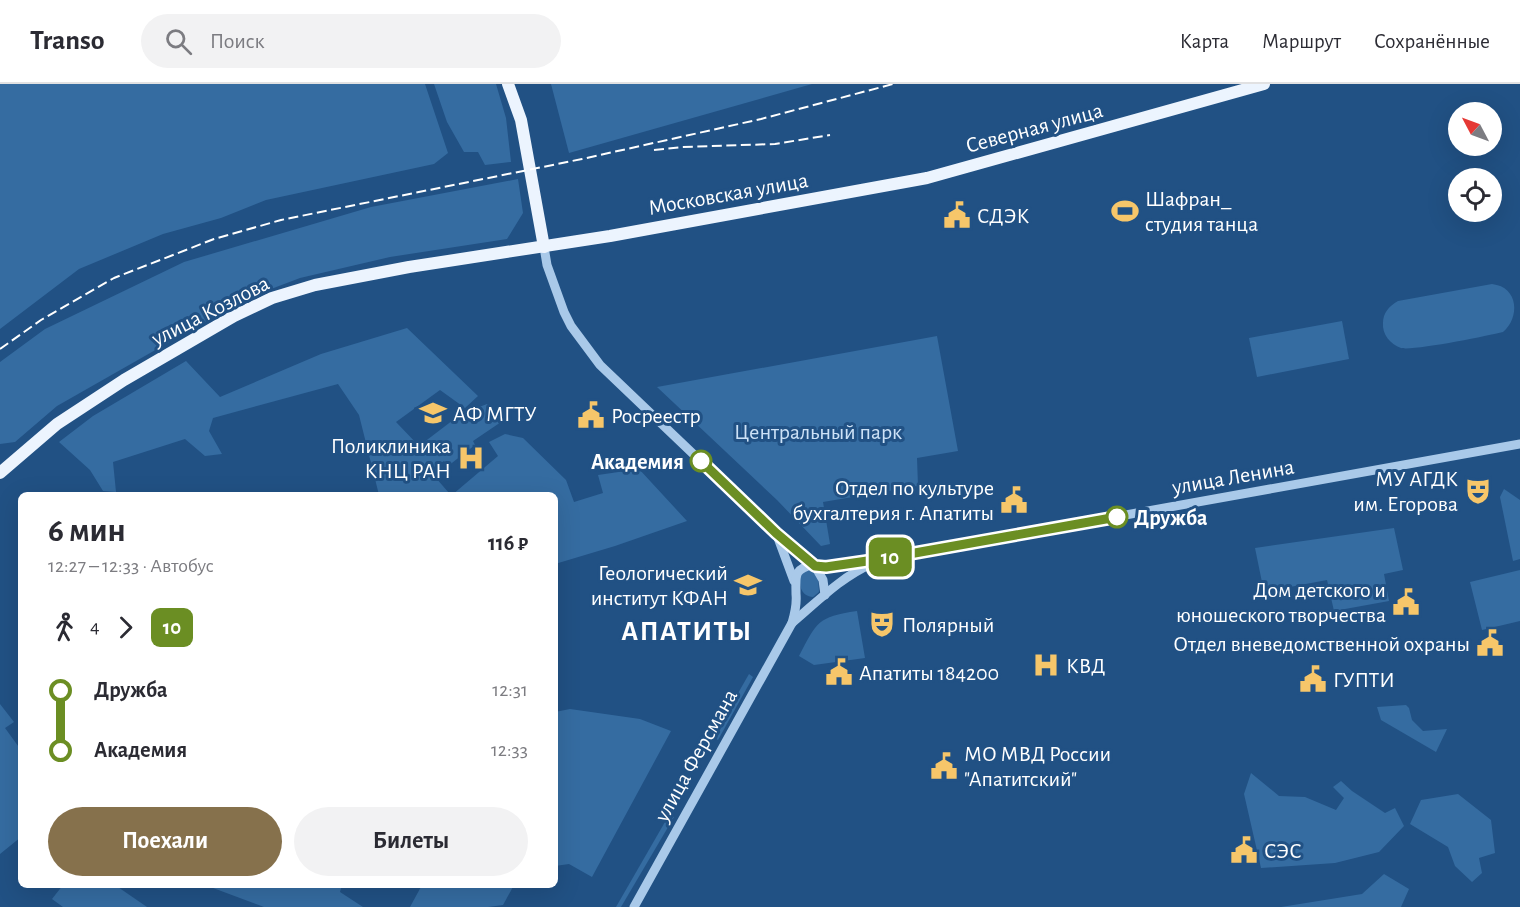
<!DOCTYPE html>
<html lang="ru">
<meta charset="utf-8">
<style>
body{margin:0;font-family:"Alegreya Sans",sans-serif;background:#f2f2f3;color:#2b2b33;height:100vh;display:flex;flex-direction:column;font-size:22px;white-space:nowrap}
*{box-sizing:border-box;margin:0}
p{font-size:20px;color:#7c7c81}
.icon{flex:none;width:33px;height:33px;fill:none;stroke:currentColor;stroke-width:2;stroke-linecap:round;stroke-linejoin:round}
.map{position:relative;flex:1;overflow:hidden}
.side{position:absolute;left:18px;top:408px;width:540px;height:396px;display:flex;flex-direction:column;background:#fff;border-radius:9px;box-shadow:0 6px 24px #0002}
.side>*{flex:none}
.badge{padding:0 12px;border-radius:9px;font-size:21px;line-height:39px}
.needle{width:39px;rotate:311deg}
.tools{position:absolute;left:1448px;top:18px;display:grid;gap:12px}
.tools a{display:grid;place-items:center;width:54px;height:54px;border-radius:50%;background:#fff;box-shadow:0 6px 24px #0002;font-size:30px}
.map>.badge{position:absolute;translate:-50% -50%;box-shadow:0 0 0 3px #fff}
.legs{display:flex;align-items:center;gap:9px;height:66px;padding:0 30px;font-size:20px}
.legs p{margin-inline-start:auto}
.overview{display:flex;align-items:center;justify-content:space-between;height:102px;padding:0 30px}
h1{font-size:33px;font-weight:700;line-height:45px}
.cta{display:flex;gap:12px;margin-top:auto;padding:12px 30px}
.cta a{flex:1;height:69px;border-radius:36px;background:#86714c;color:#fff;font-size:24px;font-weight:700;line-height:69px;text-align:center}
.cta a+a{background:#f2f2f3;color:#2b2b33}
ul{padding:0 30px;list-style:none}
li{display:flex;align-items:center;gap:21px;height:60px;font-size:22px}
li i{display:grid;place-items:center;width:9px;height:100%;margin:0 8px;background:currentColor}
li i::after{content:'';width:15px;height:15px;margin:-8px;border:4px solid;border-radius:50%;background:#fff}
li p{margin-inline-start:auto}
li:first-child i{background:linear-gradient(#0000 50%,currentColor 0)}
li:last-child i{background:linear-gradient(currentColor 50%,#0000 0)}
header{display:flex;align-items:center;gap:36px;box-sizing:border-box;height:84px;padding:0 30px;background:#fff;border-bottom:2px solid #e1e1e2}
header strong{font-size:28px}
nav{display:flex;gap:33px;margin-inline-start:auto;font-size:21px}
.search{width:420px;height:54px;background:#f2f2f3;display:flex;align-items:center;gap:15px;box-sizing:border-box;padding:0 21px;border-radius:33px;color:#7c7c81;font-size:22px}
.map>svg:first-child{display:block}
.green{fill:#356ca1}
.lines{fill:none;stroke-linecap:round;stroke-linejoin:round}
.tertiary{stroke:#a9c9e9;stroke-width:9}
.primary{stroke:#ecf4fe;stroke-width:12}
.rail{stroke:#fff;stroke-width:2;stroke-dasharray:10 4.5;stroke-linecap:butt}
.line-1-casing{stroke:#fff;stroke-width:14}
.line-1{stroke:#6b8e23;stroke-width:9}
.stop-1-dot{fill:#fff;stroke:#6b8e23;stroke-width:3}
.labels{text-anchor:middle;stroke-width:6;stroke-linejoin:round;paint-order:stroke}
.street-label{font-size:22px;fill:#fff;stroke:#215184}
.poi-label{font-size:22px;fill:#fff;stroke:#215184;text-anchor:start}
.park-label{font-size:22px;fill:#cde2f7;stroke:#215184}
.stop-label{font-size:22px;font-weight:bold;fill:#fff;stroke:#215184;text-anchor:end}
.district-label{font-size:28px;font-weight:bold;letter-spacing:1.5px;fill:#fff;stroke:#215184}
</style>
<header>
<strong>Transo</strong>
<div class="search"><svg class="icon" aria-label="search" viewBox="0 0 24 24"><circle cx="10" cy="10" r="6"/><path d="M15 15l6 6"/></svg>Поиск</div>
<nav><a>Карта</a><a>Маршрут</a><a>Сохранённые</a></nav>
</header>
<div class="map">
<svg width="1520" height="823" viewBox="0 0 1520 823">
<rect width="100%" height="100%" fill="#215184"/>
<!-- green -->
<g class="green">
<path d="M0 0H425L448 69 434 80 266 116 221 134 163 150 79 185 0 245Z"/>
<path d="M434 0H496L506 34 511 78 485 81 478 68H464L447 38Z"/>
<path d="M551 0H812L569 69Z"/>
<path d="M518 95 523 129 507 155 390 173 300 194 245 215 57 322 15 358 0 360V278L45 245 184 178 371 123Z"/>
<path d="M1492 200C1519 203 1520 234 1503 248 1487 252 1413 267 1401 264 1390 260 1382 250 1383 239 1383 229 1389 222 1398 217Z"/>
<path d="M1342 237 1349 275 1257 293 1249 254Z"/>
<path d="M407 244 478 312 465 324 440 306 396 338 419 362 461 330 487 320 504 336 473 357 475 361 448 382 444 377 429 386 449 409 434 411H379L359 331 338 300 213 334 209 347 222 370 205 372 185 355 113 378 116 408 103 407 90 386 59 358 93 332 186 277 220 313 321 270Z"/>
<path d="M937 252 958 367 917 374 918 402 823 418 830 460 821 462 777 416 657 303Z"/>
<path d="M505 350 523 354 566 396 574 418 603 409 598 391 639 385 687 437 615 462 555 480V411H452L498 372 489 358Z"/>
<path d="M1504 405 1520 416V475L1513 477 1500 413Z"/>
<path d="M1394 444 1403 486 1384 490 1389 517 1334 527 1327 496 1264 508 1255 464Z"/>
<path d="M807 485 813 486 818 494 819 508 813 513C801 512 799 502 800 491Z"/>
<path d="M1520 486V537L1482 546 1470 498Z"/>
<path d="M857 527 865 574 814 581 799 572C817 538 817 533 857 527Z"/>
<path d="M749 590 753 593 718 656 713 653Z"/>
<path d="M0 620 14 638 5 644 21 666V753L0 770Z"/>
<path d="M1406 621 1409 624 1412 636 1423 647 1447 645 1436 668 1381 636 1377 623Z"/>
<path d="M570 625 640 635 671 647 592 793 569 780 555 782V628Z"/>
<path d="M1251 689 1279 712 1305 713 1336 726 1344 714 1333 703 1341 697 1352 707 1385 729 1395 724 1404 742 1379 768 1335 779 1261 784 1244 710Z"/>
<path d="M1458 710 1491 736 1495 769 1479 774 1482 789 1472 798 1455 782 1448 763 1410 740 1421 716Z"/>
<path d="M669 731 674 733 621 823H616Z"/>
<path d="M1384 790 1409 805 1401 823H1281L1362 810Z"/>
<path d="M63 801H115L147 823H63L52 815Z"/>
<path d="M205 801H342L340 808 363 823H264Z"/>
<path d="M422 801H514L503 821 488 823H410Z"/>
</g>
<g class="lines">
<!-- tertiary -->
<g class="tertiary">
<path d="M544 163 547 181 564 228 571 242 600 281 776 449 815 482 823 496 825 511"/>
<path d="M778 454 794 497"/>
<path d="M815 482 826 483 881 475 1520 360"/>
<path d="M792 539C817 518 841 493 871 480"/>
<path d="M634 823 792 539C795 529 797 520 796 510 796 493 793 485 812 481"/>
</g>
<!-- primary -->
<g class="primary">
<path d="M508 0 521 36 544 163"/>
<path d="M0 389 57 340 124 296 234 232 272 214 315 201 409 183 610 152 927 94 1264 0"/>
</g>
<!-- rail -->
<g class="rail">
<path d="M654 66 682 63 775 60 830 51"/>
<path d="M0 265 41 236 114 194 214 155 281 136 582 75 761 35 893 0"/>
</g>
</g>
<g class="lines">
<defs>
<path id="line-1" d="M701 377 776 449 815 482 826 483 881 475 1117 433"/>
</defs>
<!-- line-1 casing -->
<use href="#line-1" class="line-1-casing"/>
<!-- line-1 -->
<use href="#line-1" class="line-1"/>
</g>
<!-- icons -->
<defs>
<symbol id="stadium-bare" viewBox="-9 -9 18 18"><path d="M0-5a6.5 5 0 1 0 0 10a6.5 5 0 1 0 0-10ZM-3.5-1.8h7v3.6h-7Z" fill="#f6c66a" stroke="#215184" stroke-width="2.5" paint-order="stroke"/></symbol>
<symbol id="civic-bare" viewBox="-9 -9 18 18"><path d="M-.6-6.5H3V-4.5H.6V-3L4-1V1h2V6H-6V1h2V-1L-.6-3ZM-1.2 2.5V6h2.4V2.5Z" fill="#f6c66a" stroke="#215184" stroke-width="2.5" paint-order="stroke"/></symbol>
<symbol id="university-bare" viewBox="-9 -9 18 18"><path d="M0-5L7-2L0 1L-7-2ZM-4 1L0 2.5L4 1V4Q0 6-4 4Z" fill="#f6c66a" stroke="#215184" stroke-width="2.5" paint-order="stroke"/></symbol>
<symbol id="hospital-bare" viewBox="-9 -9 18 18"><path d="M-5-5h3v3.5h4V-5h3V5h-3V1.5h-4V5h-3Z" fill="#f6c66a" stroke="#215184" stroke-width="2.5" paint-order="stroke"/></symbol>
<symbol id="theatre-bare" viewBox="-9 -9 18 18"><path d="M-5-5.5Q0-4 5-5.5V0Q5 5 0 6Q-5 5-5 0ZM-3.3-2.5H-1v1.5H-3.3ZM1-2.5H3.3v1.5H1ZM-2.8 1Q0 5.5 2.8 1Z" fill="#f6c66a" stroke="#215184" stroke-width="2.5" paint-order="stroke"/></symbol>
</defs>
<g fill-rule="evenodd">
<use href="#stadium-bare" x="1106" y="108" width="38" height="38"/>
<use href="#civic-bare" x="938" y="112" width="38" height="38"/>
<use href="#university-bare" x="414" y="310" width="38" height="38"/>
<use href="#civic-bare" x="572" y="312" width="38" height="38"/>
<use href="#hospital-bare" x="452" y="355" width="38" height="38"/>
<use href="#theatre-bare" x="1459" y="388" width="38" height="38"/>
<use href="#civic-bare" x="995" y="397" width="38" height="38"/>
<use href="#university-bare" x="729" y="482" width="38" height="38"/>
<use href="#civic-bare" x="1387" y="499" width="38" height="38"/>
<use href="#theatre-bare" x="863" y="521" width="38" height="38"/>
<use href="#civic-bare" x="1471" y="540" width="38" height="38"/>
<use href="#hospital-bare" x="1027" y="562" width="38" height="38"/>
<use href="#civic-bare" x="820" y="569" width="38" height="38"/>
<use href="#civic-bare" x="1294" y="576" width="38" height="38"/>
<use href="#civic-bare" x="925" y="663" width="38" height="38"/>
<use href="#civic-bare" x="1225" y="747" width="38" height="38"/>
</g>
<!-- markers -->
<g class="stop-1-dot">
<circle cx="701" cy="377" r="10"/>
<circle cx="1117" cy="433" r="10"/>
</g>
<g class="labels">
<!-- street labels -->
<g class="street-label">
<text transform="translate(1034 43) rotate(-15)" y="8">Северная улица</text>
<text transform="translate(728 109) rotate(-10)" y="8">Московская улица</text>
<text transform="translate(210 226) rotate(-27)" y="8">улица Козлова</text>
<text transform="translate(1233 392) rotate(-10)" y="8">улица Ленина</text>
<text transform="translate(695 671) rotate(-61)" y="8">улица Ферсмана</text>
</g>
<!-- poi labels -->
<g class="poi-label">
<text x="1145" y="122">Шафран_<tspan x="1145" dy="25">студия танца</tspan></text>
<text x="977" y="139">СДЭК</text>
<text x="453" y="337">АФ МГТУ</text>
<text x="611" y="339">Росреестр</text>
<text x="451" y="369" text-anchor="end">Поликлиника<tspan x="451" dy="25">КНЦ РАН</tspan></text>
<text x="1458" y="402" text-anchor="end">МУ АГДК<tspan x="1458" dy="25">им. Егорова</tspan></text>
<text x="994" y="411" text-anchor="end">Отдел по культуре<tspan x="994" dy="25">бухгалтерия г. Апатиты</tspan></text>
<text x="728" y="496" text-anchor="end">Геологический<tspan x="728" dy="25">институт КФАН</tspan></text>
<text x="1386" y="513" text-anchor="end">Дом детского и<tspan x="1386" dy="25">юношеского творчества</tspan></text>
<text x="902" y="548">Полярный</text>
<text x="1470" y="567" text-anchor="end">Отдел вневедомственной охраны</text>
<text x="1066" y="589">КВД</text>
<text x="859" y="596">Апатиты 184200</text>
<text x="1333" y="603">ГУПТИ</text>
<text x="964" y="677">МО МВД России<tspan x="964" dy="25">"Апатитский"</tspan></text>
<text x="1264" y="774">СЭС</text>
</g>
<!-- park labels -->
<g class="park-label">
<text x="818" y="355">Центральный парк</text>
</g>
<!-- stop labels -->
<g class="stop-label">
<text x="684" y="385">Академия</text>
<text x="1134" y="441" text-anchor="start">Дружба</text>
</g>
<!-- district labels -->
<g class="district-label">
<text x="687" y="556">АПАТИТЫ</text>
</g>
</g>
</svg>
<div class="tools">
<a><svg class="needle" viewBox="-14 -14 28 28"><path d="M0-13l5 13h-10z" fill="#e53935"/><path d="M0 13l5-13h-10z" fill="#7c7c81"/></svg></a>
<a><svg class="icon" aria-label="locate" viewBox="0 0 24 24"><circle cx="12" cy="12" r="6"/><path d="M12 2v4M12 18v4M2 12h4M18 12h4"/></svg></a>
</div>
<b class="badge" style="left:890px;top:473px;background:#6b8e23;color:#fff">10</b>
<section class="side">
<div class="overview"><div><h1>6 мин</h1><p>12:27 – 12:33 · Автобус</p></div><b>116 ₽</b></div>
<div class="legs"><svg class="icon" aria-label="walk" viewBox="0 0 24 24"><circle cx="13" cy="4" r="2"/><path d="M13 8l-2 6 4 7M11 14l-3 7M7 12l3-4h3l4 4"/></svg>4<svg class="icon" aria-label="forward" viewBox="0 0 24 24"><path d="M9 5l7 7-7 7"/></svg><b class="badge" style="background:#6b8e23;color:#fff">10</b></div>
<ul>
<li><i style="color:#6b8e23"></i><b>Дружба</b><p>12:31</p></li>
<li><i style="color:#6b8e23"></i><b>Академия</b><p>12:33</p></li>
</ul>
<div class="cta"><a>Поехали</a><a>Билеты</a></div>
</section>
</div>
